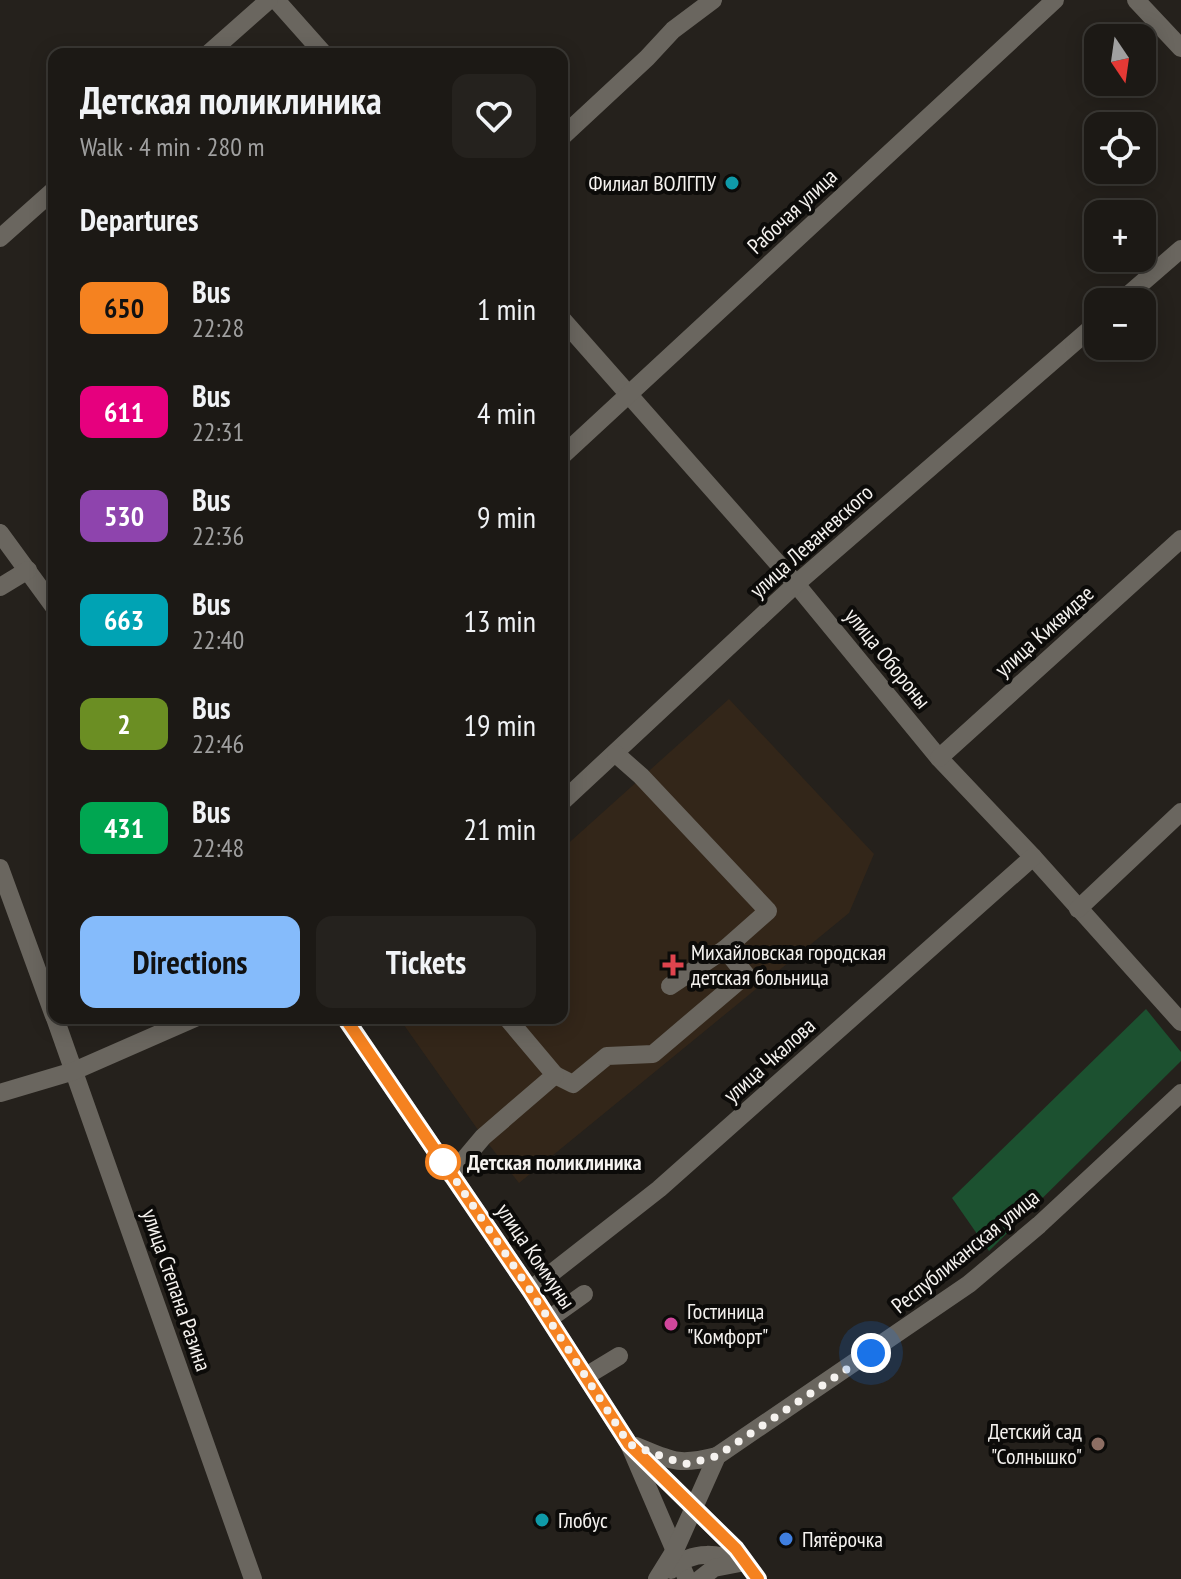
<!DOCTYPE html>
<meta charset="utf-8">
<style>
body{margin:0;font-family:"PT Sans Narrow",sans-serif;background:#25221e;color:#f1f3f6;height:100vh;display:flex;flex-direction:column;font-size:30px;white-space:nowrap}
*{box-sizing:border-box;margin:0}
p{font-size:26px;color:#a0a0a0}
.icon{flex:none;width:44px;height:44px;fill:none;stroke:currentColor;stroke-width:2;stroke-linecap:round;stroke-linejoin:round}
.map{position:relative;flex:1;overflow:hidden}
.sheet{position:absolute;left:48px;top:48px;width:520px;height:976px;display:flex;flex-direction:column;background:#1c1915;border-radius:16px;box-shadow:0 4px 20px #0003,0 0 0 2px #3a3834}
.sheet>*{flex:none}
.badge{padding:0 16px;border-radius:12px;font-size:28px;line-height:52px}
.needle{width:52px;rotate:167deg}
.controls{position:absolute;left:1084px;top:24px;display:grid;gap:16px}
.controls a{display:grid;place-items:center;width:72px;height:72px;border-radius:16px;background:#1c1915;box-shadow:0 4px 20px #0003,0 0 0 2px #3a3834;font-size:40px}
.you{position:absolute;width:40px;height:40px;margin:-20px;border:6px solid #fff;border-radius:50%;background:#1a73e8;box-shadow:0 0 0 12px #1a73e833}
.map>.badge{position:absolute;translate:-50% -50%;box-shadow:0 0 0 4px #fff}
h2{padding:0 32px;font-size:30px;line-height:72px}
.round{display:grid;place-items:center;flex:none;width:84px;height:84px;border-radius:16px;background:#25221e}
.head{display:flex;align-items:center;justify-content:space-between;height:136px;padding:0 32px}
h1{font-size:38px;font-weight:700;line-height:60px}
.action{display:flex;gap:16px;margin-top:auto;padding:16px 32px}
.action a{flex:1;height:92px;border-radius:16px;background:#85bbfb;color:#111;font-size:32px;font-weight:700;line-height:92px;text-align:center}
.action a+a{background:#25221e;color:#f1f3f6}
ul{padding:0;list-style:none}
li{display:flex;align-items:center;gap:24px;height:104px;padding:0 32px}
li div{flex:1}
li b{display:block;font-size:30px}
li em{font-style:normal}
li .badge{min-width:88px;font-weight:700;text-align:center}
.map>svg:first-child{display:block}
.medical{fill:#332619}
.green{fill:#1c5130}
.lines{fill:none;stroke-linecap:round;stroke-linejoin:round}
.minor{stroke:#6a665f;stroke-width:18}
.line-casing{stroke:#fff;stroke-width:18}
.line{stroke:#f58220;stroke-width:12}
.walk{stroke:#f5f2ef;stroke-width:8;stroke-dasharray:0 14.4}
.culture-dot{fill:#0f9aa8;stroke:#0c0b09;stroke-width:3}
.health-dot{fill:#e0444e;stroke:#0c0b09;stroke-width:3}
.stop-dot{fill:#fff;stroke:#f58220;stroke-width:4}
.hotel-dot{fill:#d1479c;stroke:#0c0b09;stroke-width:3}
.education-dot{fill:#8d6e63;stroke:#0c0b09;stroke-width:3}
.shop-dot{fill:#3f7fe0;stroke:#0c0b09;stroke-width:3}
.labels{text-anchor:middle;stroke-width:8;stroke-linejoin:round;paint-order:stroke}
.poi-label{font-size:22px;fill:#f5f2ef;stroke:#0c0b09;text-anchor:start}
.street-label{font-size:22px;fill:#f5f2ef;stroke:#0c0b09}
.stop-label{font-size:22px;font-weight:bold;fill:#f5f2ef;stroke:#0c0b09;text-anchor:start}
</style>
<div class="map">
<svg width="1181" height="1579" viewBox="0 0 1181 1579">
<rect width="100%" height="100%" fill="#25211c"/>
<!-- medical -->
<path class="medical" d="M729 699 874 854 849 913 519 1183 483 1137 399 1018H562V849Z"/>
<!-- green -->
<path class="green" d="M1146 1009 1181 1052V1061L989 1251 952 1198Z"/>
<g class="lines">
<!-- minor -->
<g class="minor">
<path d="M276 0 324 54"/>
<path d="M1136 0 1181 48"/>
<path d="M208 54 269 0"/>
<path d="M562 137 647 58 673 30 713 0"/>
<path d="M0 238 54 190"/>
<path d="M1120 302 1181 249"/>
<path d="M562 319 796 584 939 758 1033 857 1181 1022"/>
<path d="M562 456 1055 0"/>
<path d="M0 533 54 607"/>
<path d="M0 587 28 570"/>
<path d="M939 758 1181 539"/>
<path d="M562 802 796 584 1098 322"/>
<path d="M0 868 54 1016"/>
<path d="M1078 909 1181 812"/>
<path d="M670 986 725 949"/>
<path d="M55 1018 253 1579"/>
<path d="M345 1018 530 1290 629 1444 687 1579"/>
<path d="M555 1075 573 1084 607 1056 653 1054 746 975 725 949 768 911 641 776 616 754"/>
<path d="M0 1093 74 1071 195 1018"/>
<path d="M451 1175 483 1137 555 1075 507 1018"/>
<path d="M530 1290 659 1189 1033 857"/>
<path d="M549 1319 584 1294"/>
<path d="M586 1376 619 1356"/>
<path d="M636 1446C672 1461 678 1466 717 1456"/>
<path d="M637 1452 736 1549 758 1579"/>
<path d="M671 1570C693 1548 720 1554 746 1563"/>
<path d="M657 1579 675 1550 717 1456 969 1284 1039 1225 1181 1093"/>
<path d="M700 1579 714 1568 740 1563"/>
</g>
</g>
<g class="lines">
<defs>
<path id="line" d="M345 1018 530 1290 629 1444 736 1549 758 1579"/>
</defs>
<!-- line casing -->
<use href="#line" class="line-casing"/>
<!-- line -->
<use href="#line" class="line"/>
<!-- walk -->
<path class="walk" d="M443 1162 438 1154 530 1290 629 1444 669 1459 688 1464 717 1456 871 1353"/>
</g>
<!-- markers -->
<g class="culture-dot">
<circle cx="732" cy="183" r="8"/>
<circle cx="542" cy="1520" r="8"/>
</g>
<path class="health-dot" d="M669 953h8v8h8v8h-8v8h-8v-8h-8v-8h8z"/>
<circle class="stop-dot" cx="443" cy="1162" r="16"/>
<circle class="hotel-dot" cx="671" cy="1324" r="8"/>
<circle class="education-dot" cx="1098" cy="1444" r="8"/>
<circle class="shop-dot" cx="786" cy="1539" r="8"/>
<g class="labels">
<!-- poi labels -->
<g class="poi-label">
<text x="716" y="191" text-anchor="end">Филиал ВОЛГПУ</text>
<text x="691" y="960">Михайловская городская<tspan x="691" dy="25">детская больница</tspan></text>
<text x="687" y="1319">Гостиница<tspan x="687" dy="25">"Комфорт"</tspan></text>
<text x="1082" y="1439" text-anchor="end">Детский сад<tspan x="1082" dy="25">"Солнышко"</tspan></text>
<text x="558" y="1528">Глобус</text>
<text x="802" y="1547">Пятёрочка</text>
</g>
<!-- street labels -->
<g class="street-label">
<text transform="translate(792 211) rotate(-43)" y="8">Рабочая улица</text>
<text transform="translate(811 541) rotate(-42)" y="8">улица Леваневского</text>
<text transform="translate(1044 631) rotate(-42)" y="8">улица Киквидзе</text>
<text transform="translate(888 658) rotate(51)" y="8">улица Обороны</text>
<text transform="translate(769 1060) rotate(-42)" y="8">улица Чкалова</text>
<text transform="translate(965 1251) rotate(-39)" y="8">Республиканская улица</text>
<text transform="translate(536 1256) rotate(56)" y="8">улица Коммуны</text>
<text transform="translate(177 1290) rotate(71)" y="8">улица Степана Разина</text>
</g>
<!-- stop labels -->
<g class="stop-label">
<text x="467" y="1170">Детская поликлиника</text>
</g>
</g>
</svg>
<div class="controls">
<a><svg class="needle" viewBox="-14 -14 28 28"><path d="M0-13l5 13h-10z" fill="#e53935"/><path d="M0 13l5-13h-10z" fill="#a0a0a0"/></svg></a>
<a><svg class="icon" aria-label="locate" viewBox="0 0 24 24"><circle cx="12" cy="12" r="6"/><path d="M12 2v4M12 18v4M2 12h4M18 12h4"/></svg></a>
<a>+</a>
<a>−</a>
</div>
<div class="you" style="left:871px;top:1353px"></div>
<section class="sheet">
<div class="head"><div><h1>Детская поликлиника</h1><p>Walk · 4 min · 280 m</p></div><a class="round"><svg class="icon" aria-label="heart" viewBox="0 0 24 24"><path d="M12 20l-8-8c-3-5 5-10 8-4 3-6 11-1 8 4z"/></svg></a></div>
<h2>Departures</h2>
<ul>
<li><span class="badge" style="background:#f58220;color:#111">650</span><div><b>Bus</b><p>22:28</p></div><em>1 min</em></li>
<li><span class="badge" style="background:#e6007e;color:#fff">611</span><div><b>Bus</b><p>22:31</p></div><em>4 min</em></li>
<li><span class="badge" style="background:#8e44ad;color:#fff">530</span><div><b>Bus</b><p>22:36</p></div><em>9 min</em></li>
<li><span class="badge" style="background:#00a3b4;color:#fff">663</span><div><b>Bus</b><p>22:40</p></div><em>13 min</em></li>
<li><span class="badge" style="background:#6b8e23;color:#fff">2</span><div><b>Bus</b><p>22:46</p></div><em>19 min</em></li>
<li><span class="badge" style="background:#00a651;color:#fff">431</span><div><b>Bus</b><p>22:48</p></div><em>21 min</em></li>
</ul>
<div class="action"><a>Directions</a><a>Tickets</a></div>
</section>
</div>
